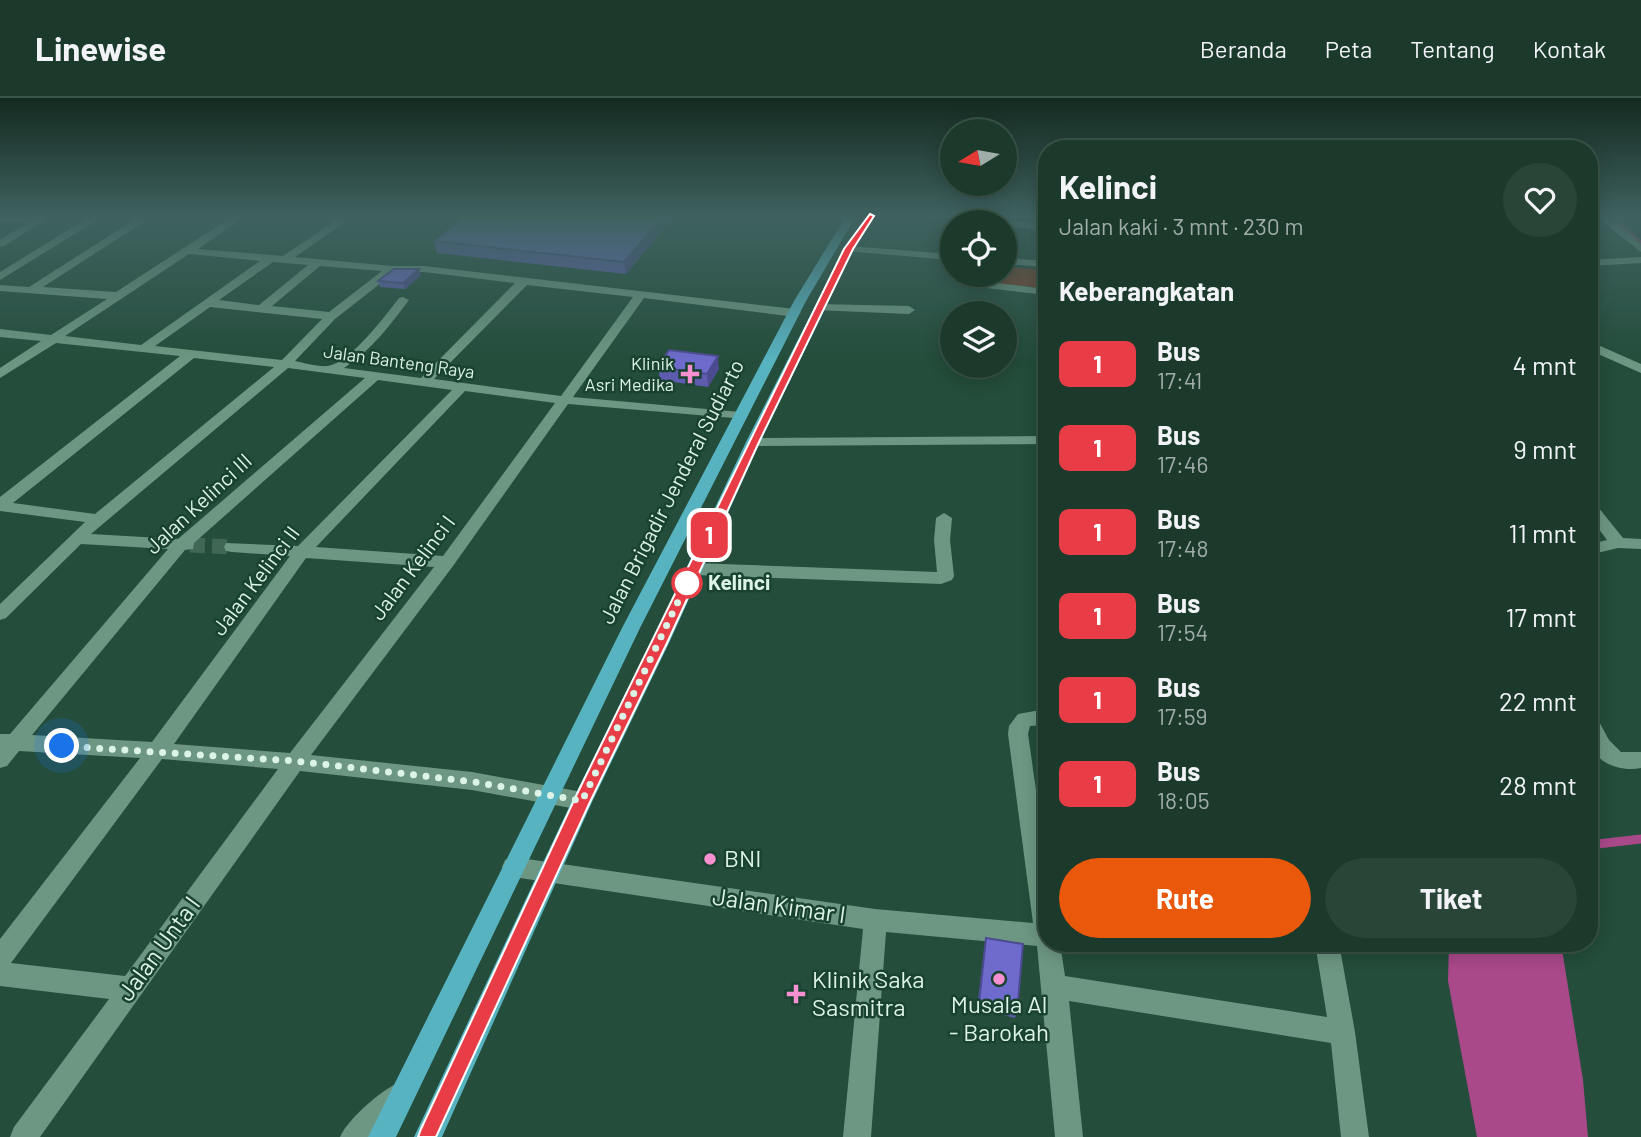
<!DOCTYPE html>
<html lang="id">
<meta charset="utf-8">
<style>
body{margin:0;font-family:Barlow,sans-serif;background:#284538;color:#f1f3f6;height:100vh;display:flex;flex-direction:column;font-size:26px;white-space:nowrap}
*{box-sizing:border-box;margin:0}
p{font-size:23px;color:#a0ada9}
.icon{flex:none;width:38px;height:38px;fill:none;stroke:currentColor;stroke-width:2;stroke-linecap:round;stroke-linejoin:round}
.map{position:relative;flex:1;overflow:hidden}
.sheet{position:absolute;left:1038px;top:42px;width:560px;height:812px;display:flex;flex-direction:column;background:#1b3a2c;border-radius:28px;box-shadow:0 4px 18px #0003,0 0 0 2px #395448}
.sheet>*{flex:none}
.badge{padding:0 14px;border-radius:10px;font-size:24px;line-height:46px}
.needle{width:46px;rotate:259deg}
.controls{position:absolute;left:940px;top:21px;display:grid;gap:14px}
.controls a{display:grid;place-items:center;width:77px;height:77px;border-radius:50%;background:#1b3a2c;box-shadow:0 4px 18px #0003,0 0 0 2px #395448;font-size:35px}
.you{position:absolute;width:35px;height:35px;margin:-18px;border:5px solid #fff;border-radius:50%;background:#1a73e8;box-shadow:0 0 0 10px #1a73e833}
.map>.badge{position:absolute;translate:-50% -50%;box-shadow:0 0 0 4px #fff}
h2{padding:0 21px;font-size:26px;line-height:63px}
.round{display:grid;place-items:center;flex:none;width:74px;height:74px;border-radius:37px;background:#284538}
.head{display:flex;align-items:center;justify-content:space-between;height:119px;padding:0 21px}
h1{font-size:33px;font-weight:700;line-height:52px}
.action{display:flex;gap:14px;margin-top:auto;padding:14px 21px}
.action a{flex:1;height:80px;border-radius:42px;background:#ea580c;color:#fff;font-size:28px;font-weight:700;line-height:80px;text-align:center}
.action a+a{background:#284538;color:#f1f3f6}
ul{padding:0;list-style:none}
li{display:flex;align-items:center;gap:21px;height:84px;padding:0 21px}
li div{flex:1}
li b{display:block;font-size:26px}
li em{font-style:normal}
li .badge{min-width:77px;font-weight:700;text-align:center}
header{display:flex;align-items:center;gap:42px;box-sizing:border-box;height:98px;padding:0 35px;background:#1b3a2c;border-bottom:2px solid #395448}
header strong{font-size:33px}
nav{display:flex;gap:38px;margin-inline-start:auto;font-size:24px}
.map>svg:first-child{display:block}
.green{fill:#7b3d24}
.water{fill:#aa498a}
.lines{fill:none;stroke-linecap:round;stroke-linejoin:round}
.stream-far1{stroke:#aa498a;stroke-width:4.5}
.stream{stroke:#aa498a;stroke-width:9}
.minor-tunnel{stroke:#406655;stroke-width:15;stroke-dasharray:15 7;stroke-linecap:butt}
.minor{fill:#6d9782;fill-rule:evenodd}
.primary{fill:#58b3c1;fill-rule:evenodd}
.wall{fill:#5f5cb0}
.shaded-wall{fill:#4d4b90}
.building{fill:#6e6bcd;stroke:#4d4b90;stroke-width:2}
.line{fill:#e83d46;stroke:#fff;stroke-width:2}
.walk{stroke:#dcf3e7;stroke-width:7;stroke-dasharray:0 12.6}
.poi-dot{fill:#f690d0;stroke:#194230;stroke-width:2.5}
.stop-dot{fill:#fff;stroke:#e83d46;stroke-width:3.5}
.labels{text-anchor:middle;stroke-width:5;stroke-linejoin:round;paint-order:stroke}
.far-street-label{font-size:18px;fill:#dcf3e7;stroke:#194230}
.far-poi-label{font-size:18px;fill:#dcf3e7;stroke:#194230;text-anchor:end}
.street-label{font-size:21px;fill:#dcf3e7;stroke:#194230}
.stop-label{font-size:21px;font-weight:bold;fill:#dcf3e7;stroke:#194230;text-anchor:start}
.near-poi-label{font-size:24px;fill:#dcf3e7;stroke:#194230;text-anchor:start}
.near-street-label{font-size:24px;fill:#dcf3e7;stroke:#194230}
</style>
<header>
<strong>Linewise</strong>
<nav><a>Beranda</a><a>Peta</a><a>Tentang</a><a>Kontak</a></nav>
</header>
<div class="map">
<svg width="1641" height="1039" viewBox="0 0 1641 1039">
<rect width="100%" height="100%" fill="#244d3b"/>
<!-- green -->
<path class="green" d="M1005 169 1046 172V190L996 186 997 177H1004Z"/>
<!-- water -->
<path class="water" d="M1449 845H1561L1583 982 1588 1039H1477L1448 883Z"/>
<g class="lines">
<!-- stream-far1 -->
<path class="stream-far1" d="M1609 118 1641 145"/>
<!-- stream -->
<path class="stream" d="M1589 747 1641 741"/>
<!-- minor-tunnel -->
<path class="minor-tunnel" d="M190 447 232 449"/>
<!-- minor -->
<g class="minor">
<path d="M52 118 4 148 0 149V142L28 125H0V119Z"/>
<path d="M91 118H104L0 182V174Z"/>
<path d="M140 118H153L43 189 116 194 233 118H245L198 151 283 158 342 118H354L295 159 392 168H424L795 211 801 215 795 219 644 200 573 299 740 314 745 315V321L568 306 453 468 311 657 472 674 582 694 589 697 592 703 589 709 582 712 472 692 300 673 40 1039H10L14 1029 109 901 0 888V841L140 660 19 653 7 668 0 670V636H10L168 451 81 446 6 520 0 522V506L85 424 0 413V399L180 258 56 245 0 280V270L41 243 0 239V231L51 237 107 201 0 193V187L29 189ZM189 156 260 163 141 247 65 238ZM273 164 308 167 259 207 219 202ZM320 168 382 173 329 214 272 208ZM395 174H424L515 185 421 280 344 270C371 253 390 227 409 202L403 199 399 200C385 218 351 264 328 268 318 269 304 265 295 263L335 221ZM527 187 633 199 561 298 434 281ZM210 209 322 221 282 262 155 248ZM194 260 274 269 95 416 13 405ZM288 270 365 280 178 441 91 436ZM378 282 452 292 298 448 226 445 224 449 226 453 232 454 290 458 152 644 32 637 185 452 193 451 194 445ZM465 293 555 305 443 458 316 449ZM306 460 434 469 290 655 174 646ZM162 661 278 671 125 878 11 865Z"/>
<path d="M1595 118H1607L1641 146V154Z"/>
<path d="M1004 122 1046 126V132L1004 128V124H999Z"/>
<path d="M849 148 952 156V162L845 153 844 151Z"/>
<path d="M1641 159V165L1589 168V162Z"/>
<path d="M1004 160 1046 163V169L1004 166Z"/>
<path d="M987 177H998L997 185 1046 191V197L987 190Z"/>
<path d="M819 206 909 208 915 212 909 216 815 212V208Z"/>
<path d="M1589 243 1641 266V275L1589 252Z"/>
<path d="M1046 338V346L753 348 746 344 753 340Z"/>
<path d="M1589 402 1594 404 1623 440 1641 441V451L1618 450 1597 455 1591 454 1589 450 1591 446 1607 442 1589 418Z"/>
<path d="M944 415 952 420 950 442 954 478 952 482 941 486 694 477 686 471 694 465 937 474 934 442 936 420Z"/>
<path d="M1046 611V627L1030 628 1028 636 1046 762V845H1060L1065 878 1327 919 1315 845H1339L1355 934 1369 1039H1341L1331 945 1069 903 1083 1039H1055L1037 848 886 834 871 1039H843L863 831 513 779 505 776 502 769 505 762 513 759 875 811 1033 825 1008 636 1009 628 1018 616Z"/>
<path d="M1589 615 1596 618 1609 642 1621 654H1641V670C1621 674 1596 666 1589 644 1587 636 1589 624 1589 615Z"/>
<path d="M398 985 407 989 411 998 407 1007 374 1039H340C347 1022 381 992 398 985Z"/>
</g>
<!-- primary -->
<g class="primary">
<path d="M846 118H856L806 203 640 530 396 1039H368L622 530 794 203Z"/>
<path d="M865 118H875L854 151 760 344 669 545 592 704 442 1039H414L572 703 651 545 746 344 844 151Z"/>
</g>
</g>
<!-- wall -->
<g class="wall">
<path d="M674 118 626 176 437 155 434 143Z"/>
<path d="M421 177 405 191 380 189 378 183Z"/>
<path d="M658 269 719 271 708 289 660 282Z"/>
<path d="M986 840 1017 914 1015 920 977 910 985 846Z"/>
</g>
<!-- shaded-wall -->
<g class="shaded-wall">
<path d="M663 118H674L626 176 624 164Z"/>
<path d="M419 171 421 177 405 191 403 185Z"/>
<path d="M718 258 719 271 708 289 707 276Z"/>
</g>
<!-- building -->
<g class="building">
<path d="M465 118H663L624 164 434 143Z"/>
<path d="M394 171H419L403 185 378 183Z"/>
<path d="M669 252 718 258 707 276 658 269Z"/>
<path d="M986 840 1023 846 1017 914 979 905Z"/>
</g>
<!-- sky -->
<linearGradient id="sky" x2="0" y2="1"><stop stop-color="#142a20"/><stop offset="0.45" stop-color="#3f6260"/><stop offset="1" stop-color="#3f6260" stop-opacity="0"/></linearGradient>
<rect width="1641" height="264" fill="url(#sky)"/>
<!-- line -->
<path class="line" d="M870 116 874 118 853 151 759 344 667 545 590 704 436 1039H418L421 1031 576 698 844 151Z"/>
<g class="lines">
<!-- walk -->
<path class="walk" d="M62 648 295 663 475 684 582 703 687 485"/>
</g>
<!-- markers -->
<g class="poi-dot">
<path d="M686.5 265.5h7v7h7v7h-7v7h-7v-7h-7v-7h7z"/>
<circle cx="710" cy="761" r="7"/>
<circle cx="999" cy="881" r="7"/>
<path d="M792.5 885.5h7v7h7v7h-7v7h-7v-7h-7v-7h7z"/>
</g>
<circle class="stop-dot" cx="687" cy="485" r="14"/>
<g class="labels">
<!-- far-street labels -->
<g class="far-street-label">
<text transform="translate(399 264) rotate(8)" y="6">Jalan Banteng Raya</text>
</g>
<!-- far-poi labels -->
<g class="far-poi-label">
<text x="674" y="272">Klinik<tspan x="674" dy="21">Asri Medika</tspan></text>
</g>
<!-- street labels -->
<g class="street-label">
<text transform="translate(672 394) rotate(-63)" y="7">Jalan Brigadir Jenderal Sudiarto</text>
<text transform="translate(199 406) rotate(-43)" y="7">Jalan Kelinci III</text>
<text transform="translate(413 470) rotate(-53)" y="7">Jalan Kelinci I</text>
<text transform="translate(256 483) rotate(-53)" y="7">Jalan Kelinci II</text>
</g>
<!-- stop labels -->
<g class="stop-label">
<text x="708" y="492">Kelinci</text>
</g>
<!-- near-poi labels -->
<g class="near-poi-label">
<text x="724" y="769">BNI</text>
<text x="812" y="890">Klinik Saka<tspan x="812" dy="28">Sasmitra</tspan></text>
<text x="999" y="915" text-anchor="middle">Musala Al<tspan x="999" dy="28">- Barokah</tspan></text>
</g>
<!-- near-street labels -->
<g class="near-street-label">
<text transform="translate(779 808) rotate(8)" y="8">Jalan Kimar I</text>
<text transform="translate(159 851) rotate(-54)" y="8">Jalan Unta I</text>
</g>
</g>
</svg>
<div class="controls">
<a><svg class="needle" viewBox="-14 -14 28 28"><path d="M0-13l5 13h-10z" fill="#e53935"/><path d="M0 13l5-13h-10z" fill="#a0ada9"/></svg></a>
<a><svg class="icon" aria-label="locate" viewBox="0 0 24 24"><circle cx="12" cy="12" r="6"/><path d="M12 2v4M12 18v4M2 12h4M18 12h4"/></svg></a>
<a><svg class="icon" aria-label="layers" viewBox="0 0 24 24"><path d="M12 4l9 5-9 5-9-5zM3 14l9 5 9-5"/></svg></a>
</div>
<div class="you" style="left:62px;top:648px"></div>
<b class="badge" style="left:709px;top:437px;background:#e83d46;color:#fff">1</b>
<section class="sheet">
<div class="head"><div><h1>Kelinci</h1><p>Jalan kaki · 3 mnt · 230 m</p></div><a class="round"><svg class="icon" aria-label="heart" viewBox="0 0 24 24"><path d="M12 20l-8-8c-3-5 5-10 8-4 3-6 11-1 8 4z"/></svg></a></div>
<h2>Keberangkatan</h2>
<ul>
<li><span class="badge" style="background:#e83d46;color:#fff">1</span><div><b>Bus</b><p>17:41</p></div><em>4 mnt</em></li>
<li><span class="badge" style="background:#e83d46;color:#fff">1</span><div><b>Bus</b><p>17:46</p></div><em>9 mnt</em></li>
<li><span class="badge" style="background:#e83d46;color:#fff">1</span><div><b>Bus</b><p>17:48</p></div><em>11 mnt</em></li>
<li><span class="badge" style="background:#e83d46;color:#fff">1</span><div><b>Bus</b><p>17:54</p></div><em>17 mnt</em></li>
<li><span class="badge" style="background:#e83d46;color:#fff">1</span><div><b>Bus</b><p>17:59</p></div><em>22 mnt</em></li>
<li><span class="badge" style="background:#e83d46;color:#fff">1</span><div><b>Bus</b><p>18:05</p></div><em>28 mnt</em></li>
</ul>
<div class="action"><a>Rute</a><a>Tiket</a></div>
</section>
</div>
